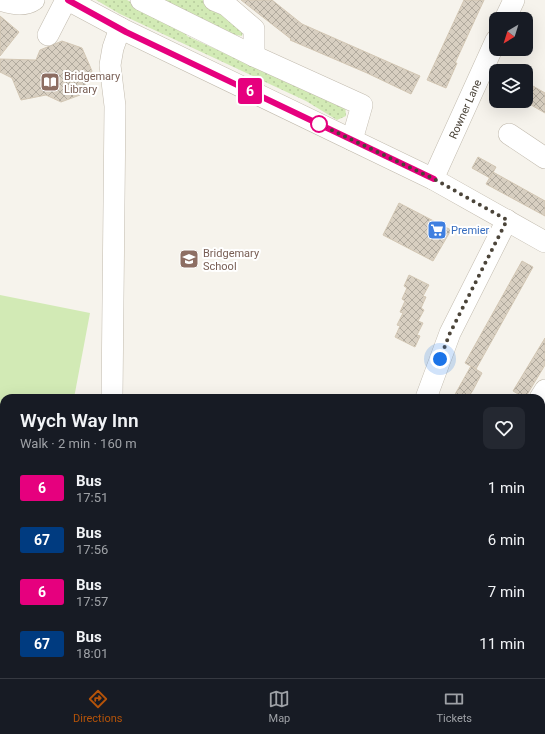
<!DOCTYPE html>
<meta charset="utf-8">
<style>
body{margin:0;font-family:Roboto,sans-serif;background:#242831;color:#f1f3f6;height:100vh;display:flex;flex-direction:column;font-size:15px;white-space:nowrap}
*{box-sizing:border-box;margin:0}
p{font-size:13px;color:#9ea1a6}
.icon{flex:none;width:22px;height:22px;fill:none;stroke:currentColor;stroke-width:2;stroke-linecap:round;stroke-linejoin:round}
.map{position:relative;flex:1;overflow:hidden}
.panel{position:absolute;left:0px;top:394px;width:545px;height:284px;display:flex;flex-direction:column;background:#171b24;border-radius:12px 12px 0 0;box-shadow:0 4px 16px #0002}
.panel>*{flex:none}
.badge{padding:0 8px;border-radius:3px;font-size:14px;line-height:26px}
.needle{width:26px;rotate:218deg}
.tools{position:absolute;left:489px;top:12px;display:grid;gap:8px}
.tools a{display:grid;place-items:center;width:44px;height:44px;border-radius:8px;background:#171b24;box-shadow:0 4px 16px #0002;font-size:20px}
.you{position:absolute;width:20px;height:20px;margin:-10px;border:3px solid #fff;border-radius:50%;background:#1a73e8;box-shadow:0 0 0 6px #1a73e833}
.map>.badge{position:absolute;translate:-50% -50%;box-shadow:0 0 0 2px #fff}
.round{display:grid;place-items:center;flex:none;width:42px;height:42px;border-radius:8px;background:#242831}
.head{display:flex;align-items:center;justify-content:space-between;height:68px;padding:0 20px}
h1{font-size:19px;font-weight:600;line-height:30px}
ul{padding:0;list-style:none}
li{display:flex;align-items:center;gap:12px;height:52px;padding:0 20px}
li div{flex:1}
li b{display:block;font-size:15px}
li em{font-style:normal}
li .badge{min-width:44px;font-weight:700;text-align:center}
.dock{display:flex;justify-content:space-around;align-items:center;height:56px;border-top:1px solid #363941;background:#171b24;font-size:11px;color:#9ea1a6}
.dock a{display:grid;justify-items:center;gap:2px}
.dock .on{color:#b45309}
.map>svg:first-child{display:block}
.grass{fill:url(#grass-dots)}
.garden{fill:#d2eab5}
.building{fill:url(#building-cross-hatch);stroke:#d3c7b4}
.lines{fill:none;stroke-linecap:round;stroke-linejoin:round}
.minor-casing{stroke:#c2bbae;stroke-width:22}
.path{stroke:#c4b79f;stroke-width:2.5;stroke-dasharray:2 2;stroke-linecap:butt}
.minor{stroke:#fff;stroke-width:21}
.line-casing{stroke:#fff;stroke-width:9}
.line{stroke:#e6007e;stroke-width:6}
.walk{stroke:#4b4439;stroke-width:4;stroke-dasharray:0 7.2}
.stop-dot{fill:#fff;stroke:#e6007e;stroke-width:2}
.labels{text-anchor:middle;stroke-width:4;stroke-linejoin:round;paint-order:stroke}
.education-label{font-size:11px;fill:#785e54;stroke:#fff;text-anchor:start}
.street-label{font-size:11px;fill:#4b4439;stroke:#fff}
.shop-label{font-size:11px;fill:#366cbe;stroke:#fff;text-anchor:start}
</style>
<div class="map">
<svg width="545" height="678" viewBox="0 0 545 678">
<defs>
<pattern id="grass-dots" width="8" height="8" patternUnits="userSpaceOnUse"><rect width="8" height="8" fill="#d2eab5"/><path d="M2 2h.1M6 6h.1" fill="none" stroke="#b6ca9c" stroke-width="1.8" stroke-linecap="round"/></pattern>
<pattern id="building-cross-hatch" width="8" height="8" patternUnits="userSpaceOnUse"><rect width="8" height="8" fill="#d8cfc1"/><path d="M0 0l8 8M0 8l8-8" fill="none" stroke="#b1aa9e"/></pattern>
</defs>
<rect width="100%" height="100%" fill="#f6f3ec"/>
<!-- grass -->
<g class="grass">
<path d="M96 0H127L185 31 187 36 305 90 345 105 346 116 337 120 306 101 120 14Z"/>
<path d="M155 0H203L219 7 243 30 242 36 230 34Z"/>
</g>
<!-- garden -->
<path class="garden" d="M0 295 90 313 74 398H4V449L0 448Z"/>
<!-- building -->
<g class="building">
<path d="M241 0H272L302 24 420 76 411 94 367 73 290 40 291 39Z"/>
<path d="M464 0H484L455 63H457L446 88 427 80Z"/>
<path d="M0 16 19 32 0 56Z"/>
<path d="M62 41 82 48 92 71 80 95 61 102 46 95 21 100 12 78 0 72V59L36 60 40 50Z"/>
<path d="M526 82 545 93V113L526 102Z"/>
<path d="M478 157 496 167 490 178 472 168Z"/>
<path d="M493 172 545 201V216L486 184Z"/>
<path d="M399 203 451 230 433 261 383 235Z"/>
<path d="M522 261 533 267 476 369 465 363Z"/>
<path d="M409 275 429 285 423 296 426 297 421 308 424 310 418 321 423 323 417 335 420 336 415 347 395 337 400 326 397 325 403 313 400 312 405 301 402 299 407 288 404 286Z"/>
<path d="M545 338V365L525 398 513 391Z"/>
<path d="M471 366 482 373 473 390 468 398H453Z"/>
</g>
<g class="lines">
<defs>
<g id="minor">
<path d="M0 0C11 4 24 7 34 0"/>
<path d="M68 0 126 31 433 179 545 242"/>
<path d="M141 0 254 56 362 105 352 140"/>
<path d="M214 0 226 5 254 29V56"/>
<path d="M505 19 514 0"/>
<path d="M48 35 66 0"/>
<path d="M509 134 545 158"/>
<path d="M433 179 496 40"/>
<path d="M112 398 115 106 110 65 113 48 120 28"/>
<path d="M426 398 450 333 507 220"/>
<path d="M540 398 545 390"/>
<path d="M541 519 545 520"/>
<path d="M541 616H545"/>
<path d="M541 652 545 636"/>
<path d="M361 678 362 674"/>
<path d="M535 678 536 674"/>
</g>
</defs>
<!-- minor casing -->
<use href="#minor" class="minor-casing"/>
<!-- path -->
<g class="path">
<path d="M0 575 4 576"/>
<path d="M2 678 4 668"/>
</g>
<!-- minor -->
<use href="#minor" class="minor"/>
</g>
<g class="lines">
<defs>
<path id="line" d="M68 0 126 32 434 179"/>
</defs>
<!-- line casing -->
<use href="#line" class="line-casing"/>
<!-- line -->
<use href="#line" class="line"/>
<!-- walk -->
<path class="walk" d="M319 124 434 179 507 220 450 333 440 359"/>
</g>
<!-- icons -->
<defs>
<symbol id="library-square" viewBox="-11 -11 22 22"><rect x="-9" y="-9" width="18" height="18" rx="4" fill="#8d6e63" stroke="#fff"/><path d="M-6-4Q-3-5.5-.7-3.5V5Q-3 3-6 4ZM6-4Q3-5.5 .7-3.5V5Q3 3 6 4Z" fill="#fff"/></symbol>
<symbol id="supermarket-square" viewBox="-11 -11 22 22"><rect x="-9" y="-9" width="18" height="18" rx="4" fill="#3f7fe0" stroke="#fff"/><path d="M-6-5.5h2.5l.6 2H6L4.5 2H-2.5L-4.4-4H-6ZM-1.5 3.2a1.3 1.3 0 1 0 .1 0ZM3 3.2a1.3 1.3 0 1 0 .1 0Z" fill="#fff"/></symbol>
<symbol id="school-square" viewBox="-11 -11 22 22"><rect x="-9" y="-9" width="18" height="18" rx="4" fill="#8d6e63" stroke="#fff"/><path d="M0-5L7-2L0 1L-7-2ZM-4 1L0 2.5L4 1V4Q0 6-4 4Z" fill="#fff"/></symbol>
</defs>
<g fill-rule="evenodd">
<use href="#library-square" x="39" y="71" width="22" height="22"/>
<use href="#supermarket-square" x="426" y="219" width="22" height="22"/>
<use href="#school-square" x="178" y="248" width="22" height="22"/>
</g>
<!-- markers -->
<circle class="stop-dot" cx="319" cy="124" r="8"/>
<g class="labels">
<!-- education labels -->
<g class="education-label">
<text x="64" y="80">Bridgemary<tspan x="64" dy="13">Library</tspan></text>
<text x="203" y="257">Bridgemary<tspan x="203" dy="13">School</tspan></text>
</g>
<!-- street labels -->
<g class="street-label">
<text transform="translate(465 109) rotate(-66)" y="4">Rowner Lane</text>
</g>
<!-- shop labels -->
<g class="shop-label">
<text x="451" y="234">Premier</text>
</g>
</g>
</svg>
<div class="tools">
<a><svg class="needle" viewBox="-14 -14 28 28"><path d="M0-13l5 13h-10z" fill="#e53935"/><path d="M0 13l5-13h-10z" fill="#9ea1a6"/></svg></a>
<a><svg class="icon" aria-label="layers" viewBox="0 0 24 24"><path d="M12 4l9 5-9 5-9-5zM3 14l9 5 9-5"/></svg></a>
</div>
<div class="you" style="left:440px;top:359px"></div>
<b class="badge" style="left:250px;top:91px;background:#e6007e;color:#fff">6</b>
<section class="panel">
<div class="head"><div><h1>Wych Way Inn</h1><p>Walk · 2 min · 160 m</p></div><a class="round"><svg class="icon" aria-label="heart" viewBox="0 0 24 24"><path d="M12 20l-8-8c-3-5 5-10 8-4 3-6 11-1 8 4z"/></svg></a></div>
<ul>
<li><span class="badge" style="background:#e6007e;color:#fff">6</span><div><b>Bus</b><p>17:51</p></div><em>1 min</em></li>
<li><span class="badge" style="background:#003b80;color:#fff">67</span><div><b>Bus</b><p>17:56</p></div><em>6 min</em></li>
<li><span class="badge" style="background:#e6007e;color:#fff">6</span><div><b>Bus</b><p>17:57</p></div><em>7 min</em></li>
<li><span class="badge" style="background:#003b80;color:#fff">67</span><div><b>Bus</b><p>18:01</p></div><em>11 min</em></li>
</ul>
</section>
</div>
<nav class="dock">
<a class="on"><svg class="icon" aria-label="directions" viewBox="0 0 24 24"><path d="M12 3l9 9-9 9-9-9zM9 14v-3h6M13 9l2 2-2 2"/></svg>Directions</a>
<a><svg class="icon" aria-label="map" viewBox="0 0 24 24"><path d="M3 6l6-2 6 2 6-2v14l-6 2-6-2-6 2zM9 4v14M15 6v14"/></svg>Map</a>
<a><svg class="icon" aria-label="tickets" viewBox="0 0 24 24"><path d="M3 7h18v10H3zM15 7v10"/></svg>Tickets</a>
</nav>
